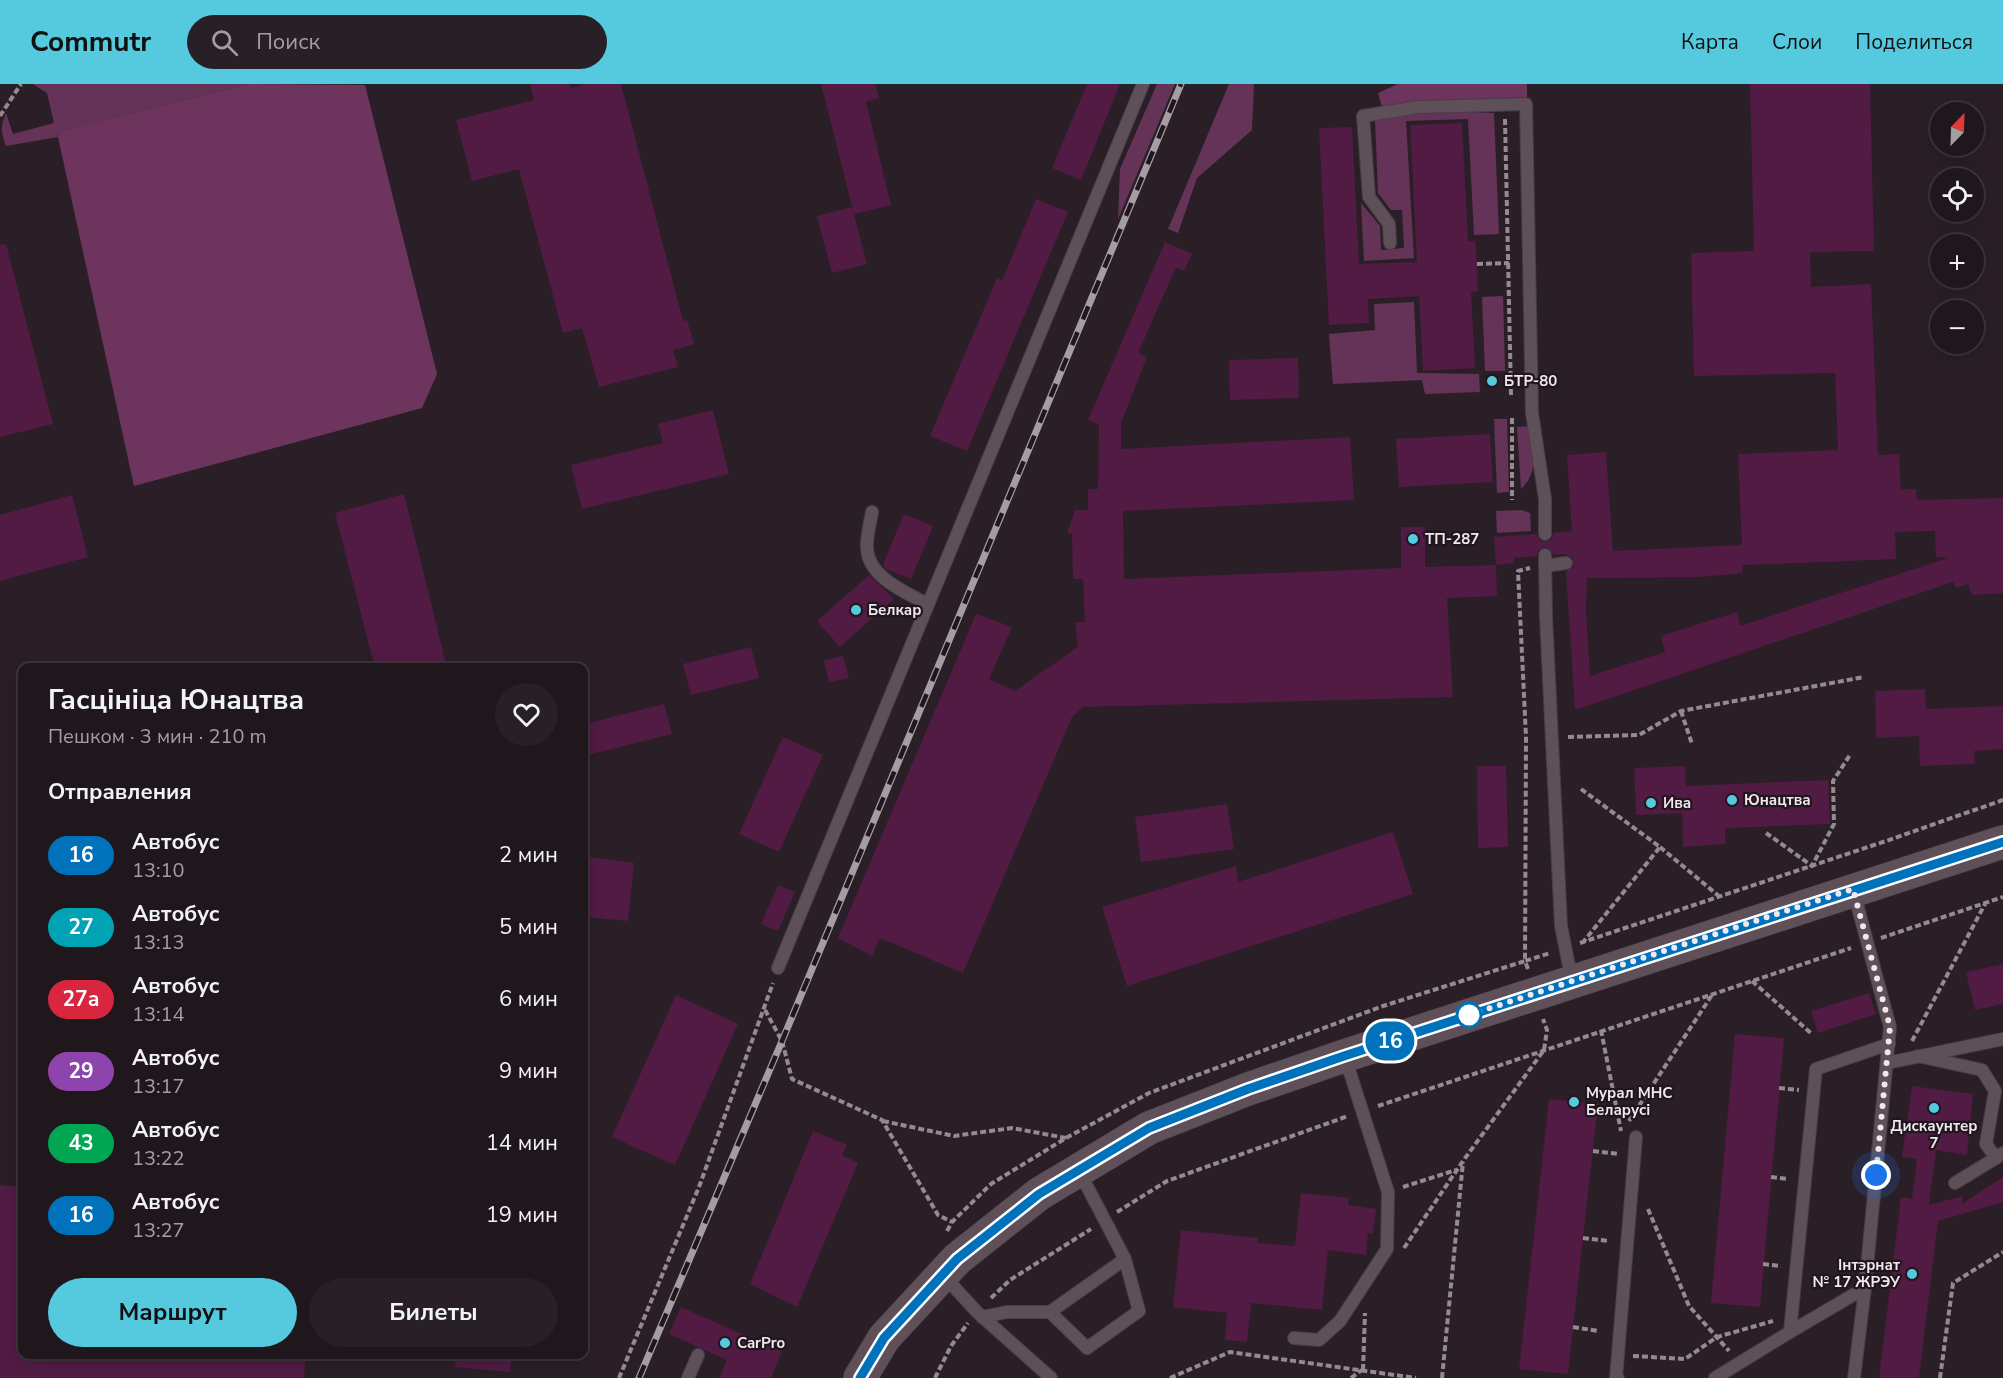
<!DOCTYPE html>
<html lang="ru">
<meta charset="utf-8">
<style>
body{margin:0;font-family:"Nunito Sans",sans-serif;background:#282026;color:#f1f3f6;height:100vh;display:flex;flex-direction:column;font-size:22px;white-space:nowrap}
*{box-sizing:border-box;margin:0}
p{font-size:20px;color:#a29fa4}
.icon{flex:none;width:33px;height:33px;fill:none;stroke:currentColor;stroke-width:2;stroke-linecap:round;stroke-linejoin:round}
.map{position:relative;flex:1;overflow:hidden}
.side{position:absolute;left:18px;top:579px;width:570px;height:696px;display:flex;flex-direction:column;background:#20171d;border-radius:12px;box-shadow:0 3px 15px #0003,0 0 0 2px #3d363b}
.side>*{flex:none}
.badge{padding:0 12px;border-radius:20px;font-size:21px;line-height:39px}
.needle{width:39px;rotate:23deg}
.fabs{position:absolute;left:1930px;top:18px;display:grid;gap:12px}
.fabs a{display:grid;place-items:center;width:54px;height:54px;border-radius:50%;background:#20171d;box-shadow:0 3px 15px #0003,0 0 0 2px #3d363b;font-size:30px}
.you{position:absolute;width:30px;height:30px;margin:-15px;border:4px solid #fff;border-radius:50%;background:#1a73e8;box-shadow:0 0 0 9px #1a73e833}
.map>.badge{position:absolute;translate:-50% -50%;box-shadow:0 0 0 3px #fff}
h2{padding:0 30px;font-size:22px;line-height:54px}
.round{display:grid;place-items:center;flex:none;width:63px;height:63px;border-radius:32px;background:#282026}
.head{display:flex;align-items:center;justify-content:space-between;height:102px;padding:0 30px}
h1{font-size:28px;font-weight:700;line-height:45px}
.button{display:flex;gap:12px;margin-top:auto;padding:12px 30px}
.button a{flex:1;height:69px;border-radius:36px;background:#55cadf;color:#111;font-size:24px;font-weight:700;line-height:69px;text-align:center}
.button a+a{background:#282026;color:#f1f3f6}
ul{padding:0;list-style:none}
li{display:flex;align-items:center;gap:18px;height:72px;padding:0 30px}
li div{flex:1}
li b{display:block;font-size:22px}
li em{font-style:normal}
li .badge{min-width:66px;font-weight:700;text-align:center}
header{display:flex;align-items:center;gap:36px;box-sizing:border-box;height:84px;padding:0 30px;background:#55cadf;color:#111}
header strong{font-size:28px}
nav{display:flex;gap:33px;margin-inline-start:auto;font-size:21px}
.search{width:420px;height:54px;background:#282026;display:flex;align-items:center;gap:15px;box-sizing:border-box;padding:0 21px;border-radius:33px;color:#a29fa4;font-size:22px}
.map>svg:first-child{display:block}
.green{fill:#653358}
.forest{fill:#6d355e}
.building{fill:#511b44;fill-rule:evenodd}
.lines{fill:none;stroke-linecap:round;stroke-linejoin:round}
.lane-casing{stroke:#483e45;stroke-width:14}
.secondary-casing{stroke:#483e45;stroke-width:34}
.path{stroke:#958a91;stroke-width:4;stroke-dasharray:6 3;stroke-linecap:butt}
.lane{stroke:#5e4f59;stroke-width:12}
.secondary{stroke:#5e4f59;stroke-width:33}
.rail-casing{stroke:#a69ca3;stroke-width:7}
.rail{stroke:#21161e;stroke-width:4.5;stroke-dasharray:14;stroke-linecap:butt}
.line-casing{stroke:#fff;stroke-width:14}
.line{stroke:#0072bc;stroke-width:9}
.walk{stroke:#f1e8ee;stroke-width:6;stroke-dasharray:0 10.8}
.poi-dot{fill:#55cadf;stroke:#21161e;stroke-width:2}
.stop-dot{fill:#fff;stroke:#0072bc;stroke-width:3}
.labels{text-anchor:middle;stroke-width:4.5;stroke-linejoin:round;paint-order:stroke}
.poi-label{font-size:15px;font-weight:bold;fill:#f1e8ee;stroke:#21161e;text-anchor:start}
</style>
<header>
<strong>Commutr</strong>
<div class="search"><svg class="icon" aria-label="search" viewBox="0 0 24 24"><circle cx="10" cy="10" r="6"/><path d="M15 15l6 6"/></svg>Поиск</div>
<nav><a>Карта</a><a>Слои</a><a>Поделиться</a></nav>
</header>
<div class="map">
<svg width="2003" height="1294" viewBox="0 0 2003 1294">
<rect width="100%" height="100%" fill="#2b1f27"/>
<!-- green -->
<g class="green">
<path d="M33 0H248L65 47 58 53 6 62C1 48 0 43 6 29L13 50 54 39 47 9Z"/>
<path d="M1157 0H1175L1118 135 1120 85Z"/>
<path d="M1229 0H1254L1252 46 1197 94 1178 149 1168 145Z"/>
<path d="M1420 26 1494 29 1499 150 1474 151 1468 35 1406 37 1414 174 1364 177 1361 119 1380 142 1381 166 1404 164 1402 126H1391L1378 109 1375 35Z"/>
<path d="M1503 212 1505 287H1485L1482 213Z"/>
<path d="M1414 218 1417 289 1479 290 1480 308 1425 310 1422 296 1333 300 1329 250 1375 246 1374 220Z"/>
<path d="M1494 335H1507L1509 408 1497 409Z"/>
<path d="M1529 342C1533 366 1540 387 1521 405L1517 343Z"/>
<path d="M1522 426 1530 429 1531 447 1497 449 1496 427Z"/>
</g>
<!-- forest -->
<g class="forest">
<path d="M248 0 365 1 437 290 422 324 134 402 58 53 64 47Z"/>
<path d="M1398 0H1527V13L1414 18 1382 23 1378 9Z"/>
</g>
<!-- building -->
<g class="building">
<path d="M530 0H570L571 4 586 0H621L683 237 687 236 694 260 673 266 678 283 599 303 582 244 563 249 519 85 472 97 456 36 534 16Z"/>
<path d="M821 0H875L879 14 866 18 891 121 854 130Z"/>
<path d="M1087 0H1120L1081 96 1052 84Z"/>
<path d="M1750 0H1870L1874 167 1810 168 1811 203 1871 200 1878 371 1899 370 1901 405H1916L1917 416 2003 414V509L1972 511 1968 500 1956 504 1953 498 1575 626 1566 487 1573 483V474L1565 470 1553 471 1549 464 1544 463 1538 467 1537 472 1514 474V479L1496 481 1494 453 1537 450 1540 457 1546 458 1552 455 1553 449 1572 447 1567 371 1606 368 1613 467 1742 461 1738 370 1838 366 1835 289 1694 292 1691 169 1754 167ZM1935 447 1936 473 1948 474 1740 542 1737 528 1661 552 1665 568 1590 592 1586 527 1587 494 1700 493 1742 489 1743 481 1896 475 1895 448Z"/>
<path d="M1462 39 1468 157H1475L1477 180 1478 207 1471 208 1475 284 1423 287 1419 212 1368 215 1369 239 1329 241 1319 44 1352 43 1359 180 1417 178 1410 41Z"/>
<path d="M1036 115 1068 128 967 367 930 352 997 194 1002 197Z"/>
<path d="M852 123 867 180 832 189 817 132Z"/>
<path d="M1165 158 1192 170 1184 187 1176 183 1138 269 1147 273 1121 339V365L1350 353 1354 416 1123 427 1124 495 1401 484V443H1425V483L1496 481 1497 512 1447 514 1453 613 1083 623 1072 633 963 889 880 854 872 872 838 854 976 530 1012 543 989 595 1015 607 1078 563 1075 538H1085L1083 495H1073L1072 449H1067L1075 426H1088V405H1098L1099 340 1088 336Z"/>
<path d="M6 160 53 340 0 353V161Z"/>
<path d="M1298 274 1299 314 1230 316 1229 276Z"/>
<path d="M713 326 729 390 582 425 571 381 663 359 658 340Z"/>
<path d="M1490 350 1493 398 1399 403 1396 355Z"/>
<path d="M404 410 447 584H375L335 429Z"/>
<path d="M72 411 88 473 0 497V431Z"/>
<path d="M904 430 933 442 911 495 886 485 883 481Z"/>
<path d="M869 491 894 515 840 563 817 537Z"/>
<path d="M751 563 759 594 691 611 683 580Z"/>
<path d="M843 572 849 594 829 598 824 576Z"/>
<path d="M1925 605 1926 625 2003 622V665L1974 667 1975 680 1920 682 1919 652 1876 654 1875 607Z"/>
<path d="M664 620 672 650 584 672V640Z"/>
<path d="M783 653 823 671 779 768 739 750Z"/>
<path d="M1477 682H1506L1508 763 1478 764Z"/>
<path d="M1685 682 1686 702 1828 696 1830 740 1725 744V760L1683 763 1682 729 1636 731 1634 684Z"/>
<path d="M1227 720 1234 765 1141 778 1135 733Z"/>
<path d="M1393 748 1413 810 1127 902 1102 823 1236 782 1238 798Z"/>
<path d="M590 773 634 779 628 837 584 833V813Z"/>
<path d="M778 801 795 808 778 847 761 840Z"/>
<path d="M2003 880V920L1975 926 1966 888Z"/>
<path d="M1869 909 1876 930 1818 949 1811 927Z"/>
<path d="M676 911 738 940 675 1081 612 1053Z"/>
<path d="M1735 950 1784 954 1760 1223 1711 1219Z"/>
<path d="M1912 1002 1973 1010 1967 1071 1936 1066 1929 1121 1963 1112 1962 1120 2003 1093V1118L1938 1137 1919 1294H1879L1901 1113 1912 1115 1917 1075 1902 1073Z"/>
<path d="M1549 1015 1598 1020 1568 1290 1519 1285Z"/>
<path d="M813 1047 847 1061 842 1071 858 1079 797 1223 750 1200Z"/>
<path d="M0 1101 22 1103V1270H306L304 1294H0Z"/>
<path d="M1301 1109 1349 1114 1348 1121 1376 1125 1373 1150 1368 1149 1366 1171 1328 1166 1322 1226 1251 1219 1247 1258 1225 1256 1227 1229 1173 1223 1181 1146 1258 1154V1159L1295 1162Z"/>
<path d="M681 1223 782 1268 771 1294H719L727 1276 669 1250Z"/>
<path d="M456 1270H512L510 1288 455 1283Z"/>
</g>
<g class="lines">
<defs>
<g id="lane">
<path d="M1390 159 1389 140 1369 113 1363 32 1419 23 1526 20 1532 329 1545 415V450"/>
<path d="M872 428C870 440 866 453 867 465 869 494 906 508 927 520"/>
<path d="M1545 471 1546 533 1561 842 1572 897"/>
<path d="M1545 482 1566 479"/>
<path d="M1854 809 1890 943 1865 1204 1854 1294"/>
<path d="M778 884 1143 0"/>
<path d="M1918 972 1982 986 1995 1007 1986 1060 1996 1074 2003 1069"/>
<path d="M1887 979 2003 955"/>
<path d="M1079 1087 1125 1175 1050 1228 1087 1264 1139 1227 1125 1175"/>
<path d="M1955 1099 1996 1074"/>
<path d="M943 1191 977 1228 1051 1294"/>
<path d="M982 1233 1007 1228H1050"/>
<path d="M1790 1248 1865 1204"/>
<path d="M1294 1254 1319 1256 1340 1237 1387 1165 1388 1108 1345 973"/>
<path d="M688 1294 698 1271"/>
<path d="M1618 1294H1616L1636 1053"/>
<path d="M1715 1294 1790 1248 1816 985 1889 960"/>
</g>
<path id="secondary" d="M860 1294 884 1254 957 1175 1039 1110 1149 1044 1248 1005 1344 972 2003 758"/>
</defs>
<!-- lane casing -->
<use href="#lane" class="lane-casing"/>
<!-- secondary casing -->
<use href="#secondary" class="secondary-casing"/>
<!-- path -->
<g class="path">
<path d="M0 32 21 0"/>
<path d="M1505 35 1511 311"/>
<path d="M1477 180 1509 179"/>
<path d="M1512 334V416"/>
<path d="M1681 627 1692 660"/>
<path d="M1568 653 1639 651 1681 627 1864 593"/>
<path d="M1581 705 1660 763 1584 857"/>
<path d="M1766 749 1812 782 1834 740 1833 697 1850 671"/>
<path d="M1660 763 1720 813"/>
<path d="M1881 854 2003 813"/>
<path d="M1580 859 1886 757 2003 716"/>
<path d="M1528 885 1525 877 1550 869"/>
<path d="M1752 897 1812 950"/>
<path d="M765 926 782 957 792 995 882 1036 938 1131 952 1138"/>
<path d="M1601 946 1621 1047"/>
<path d="M1912 957 1985 820"/>
<path d="M1779 1004 1799 1006"/>
<path d="M1378 1022 1851 864"/>
<path d="M883 1037 954 1052 1012 1044 1066 1054"/>
<path d="M1629 1037 1712 911"/>
<path d="M1593 1067 1619 1070"/>
<path d="M1771 1093 1788 1095"/>
<path d="M1403 1103 1456 1086"/>
<path d="M1648 1125 1689 1222 1729 1267"/>
<path d="M1117 1128 1167 1097 1348 1032"/>
<path d="M947 1147 952 1138 991 1100 1066 1054 1149 1009 1383 922 1525 877 1526 653 1518 487 1530 484"/>
<path d="M1583 1154 1609 1157"/>
<path d="M1404 1164 1463 1077 1544 966 1547 946 1543 935"/>
<path d="M1763 1180 1781 1182"/>
<path d="M991 1214 1010 1196 1091 1145"/>
<path d="M1573 1243 1598 1247"/>
<path d="M1633 1272 1685 1275 1717 1253 1773 1237"/>
<path d="M1363 1286 1365 1229"/>
<path d="M619 1294 699 1103 773 899"/>
<path d="M935 1294 951 1262 968 1239"/>
<path d="M1170 1294 1230 1268 1416 1294"/>
<path d="M1351 1294 1362 1286"/>
<path d="M1442 1294 1463 1078"/>
<path d="M1940 1294 1953 1199 2003 1168"/>
</g>
<!-- lane -->
<use href="#lane" class="lane"/>
<!-- secondary -->
<use href="#secondary" class="secondary"/>
<defs>
<path id="rail" d="M639 1294 782 957 1181 0"/>
</defs>
<!-- rail casing -->
<use href="#rail" class="rail-casing"/>
<!-- rail -->
<use href="#rail" class="rail"/>
</g>
<g class="lines">
<defs>
<path id="line" d="M860 1294 884 1254 957 1175 1039 1110 1149 1044 1248 1005 1344 972 2003 758"/>
</defs>
<!-- line casing -->
<use href="#line" class="line-casing"/>
<!-- line -->
<use href="#line" class="line"/>
<!-- walk -->
<path class="walk" d="M1469 931 1853 805 1890 943 1876 1091"/>
</g>
<!-- markers -->
<g class="poi-dot">
<circle cx="1492" cy="297" r="6"/>
<circle cx="1413" cy="455" r="6"/>
<circle cx="856" cy="526" r="6"/>
<circle cx="1732" cy="716" r="6"/>
<circle cx="1651" cy="719" r="6"/>
<circle cx="1574" cy="1018" r="6"/>
<circle cx="1934" cy="1024" r="6"/>
<circle cx="1912" cy="1190" r="6"/>
<circle cx="725" cy="1259" r="6"/>
</g>
<circle class="stop-dot" cx="1469" cy="931" r="12"/>
<g class="labels">
<!-- poi labels -->
<g class="poi-label">
<text x="1504" y="302">БТР-80</text>
<text x="1425" y="460">ТП-287</text>
<text x="868" y="531">Белкар</text>
<text x="1744" y="721">Юнацтва</text>
<text x="1663" y="724">Ива</text>
<text x="1586" y="1014">Мурал МНС<tspan x="1586" dy="17">Беларусі</tspan></text>
<text x="1934" y="1047" text-anchor="middle">Дискаунтер<tspan x="1934" dy="17">7</tspan></text>
<text x="1900" y="1186" text-anchor="end">Інтэрнат<tspan x="1900" dy="17">№ 17 ЖРЭУ</tspan></text>
<text x="737" y="1264">CarPro</text>
</g>
</g>
</svg>
<div class="fabs">
<a><svg class="needle" viewBox="-14 -14 28 28"><path d="M0-13l5 13h-10z" fill="#e53935"/><path d="M0 13l5-13h-10z" fill="#a29fa4"/></svg></a>
<a><svg class="icon" aria-label="locate" viewBox="0 0 24 24"><circle cx="12" cy="12" r="6"/><path d="M12 2v4M12 18v4M2 12h4M18 12h4"/></svg></a>
<a>+</a>
<a>−</a>
</div>
<div class="you" style="left:1876px;top:1091px"></div>
<b class="badge" style="left:1390px;top:957px;background:#0072bc;color:#fff">16</b>
<section class="side">
<div class="head"><div><h1>Гасцініца Юнацтва</h1><p>Пешком · 3 мин · 210 m</p></div><a class="round"><svg class="icon" aria-label="heart" viewBox="0 0 24 24"><path d="M12 20l-8-8c-3-5 5-10 8-4 3-6 11-1 8 4z"/></svg></a></div>
<h2>Отправления</h2>
<ul>
<li><span class="badge" style="background:#0072bc;color:#fff">16</span><div><b>Автобус</b><p>13:10</p></div><em>2 мин</em></li>
<li><span class="badge" style="background:#00a3b4;color:#fff">27</span><div><b>Автобус</b><p>13:13</p></div><em>5 мин</em></li>
<li><span class="badge" style="background:#d7263d;color:#fff">27а</span><div><b>Автобус</b><p>13:14</p></div><em>6 мин</em></li>
<li><span class="badge" style="background:#8e44ad;color:#fff">29</span><div><b>Автобус</b><p>13:17</p></div><em>9 мин</em></li>
<li><span class="badge" style="background:#00a651;color:#fff">43</span><div><b>Автобус</b><p>13:22</p></div><em>14 мин</em></li>
<li><span class="badge" style="background:#0072bc;color:#fff">16</span><div><b>Автобус</b><p>13:27</p></div><em>19 мин</em></li>
</ul>
<div class="button"><a>Маршрут</a><a>Билеты</a></div>
</section>
</div>
